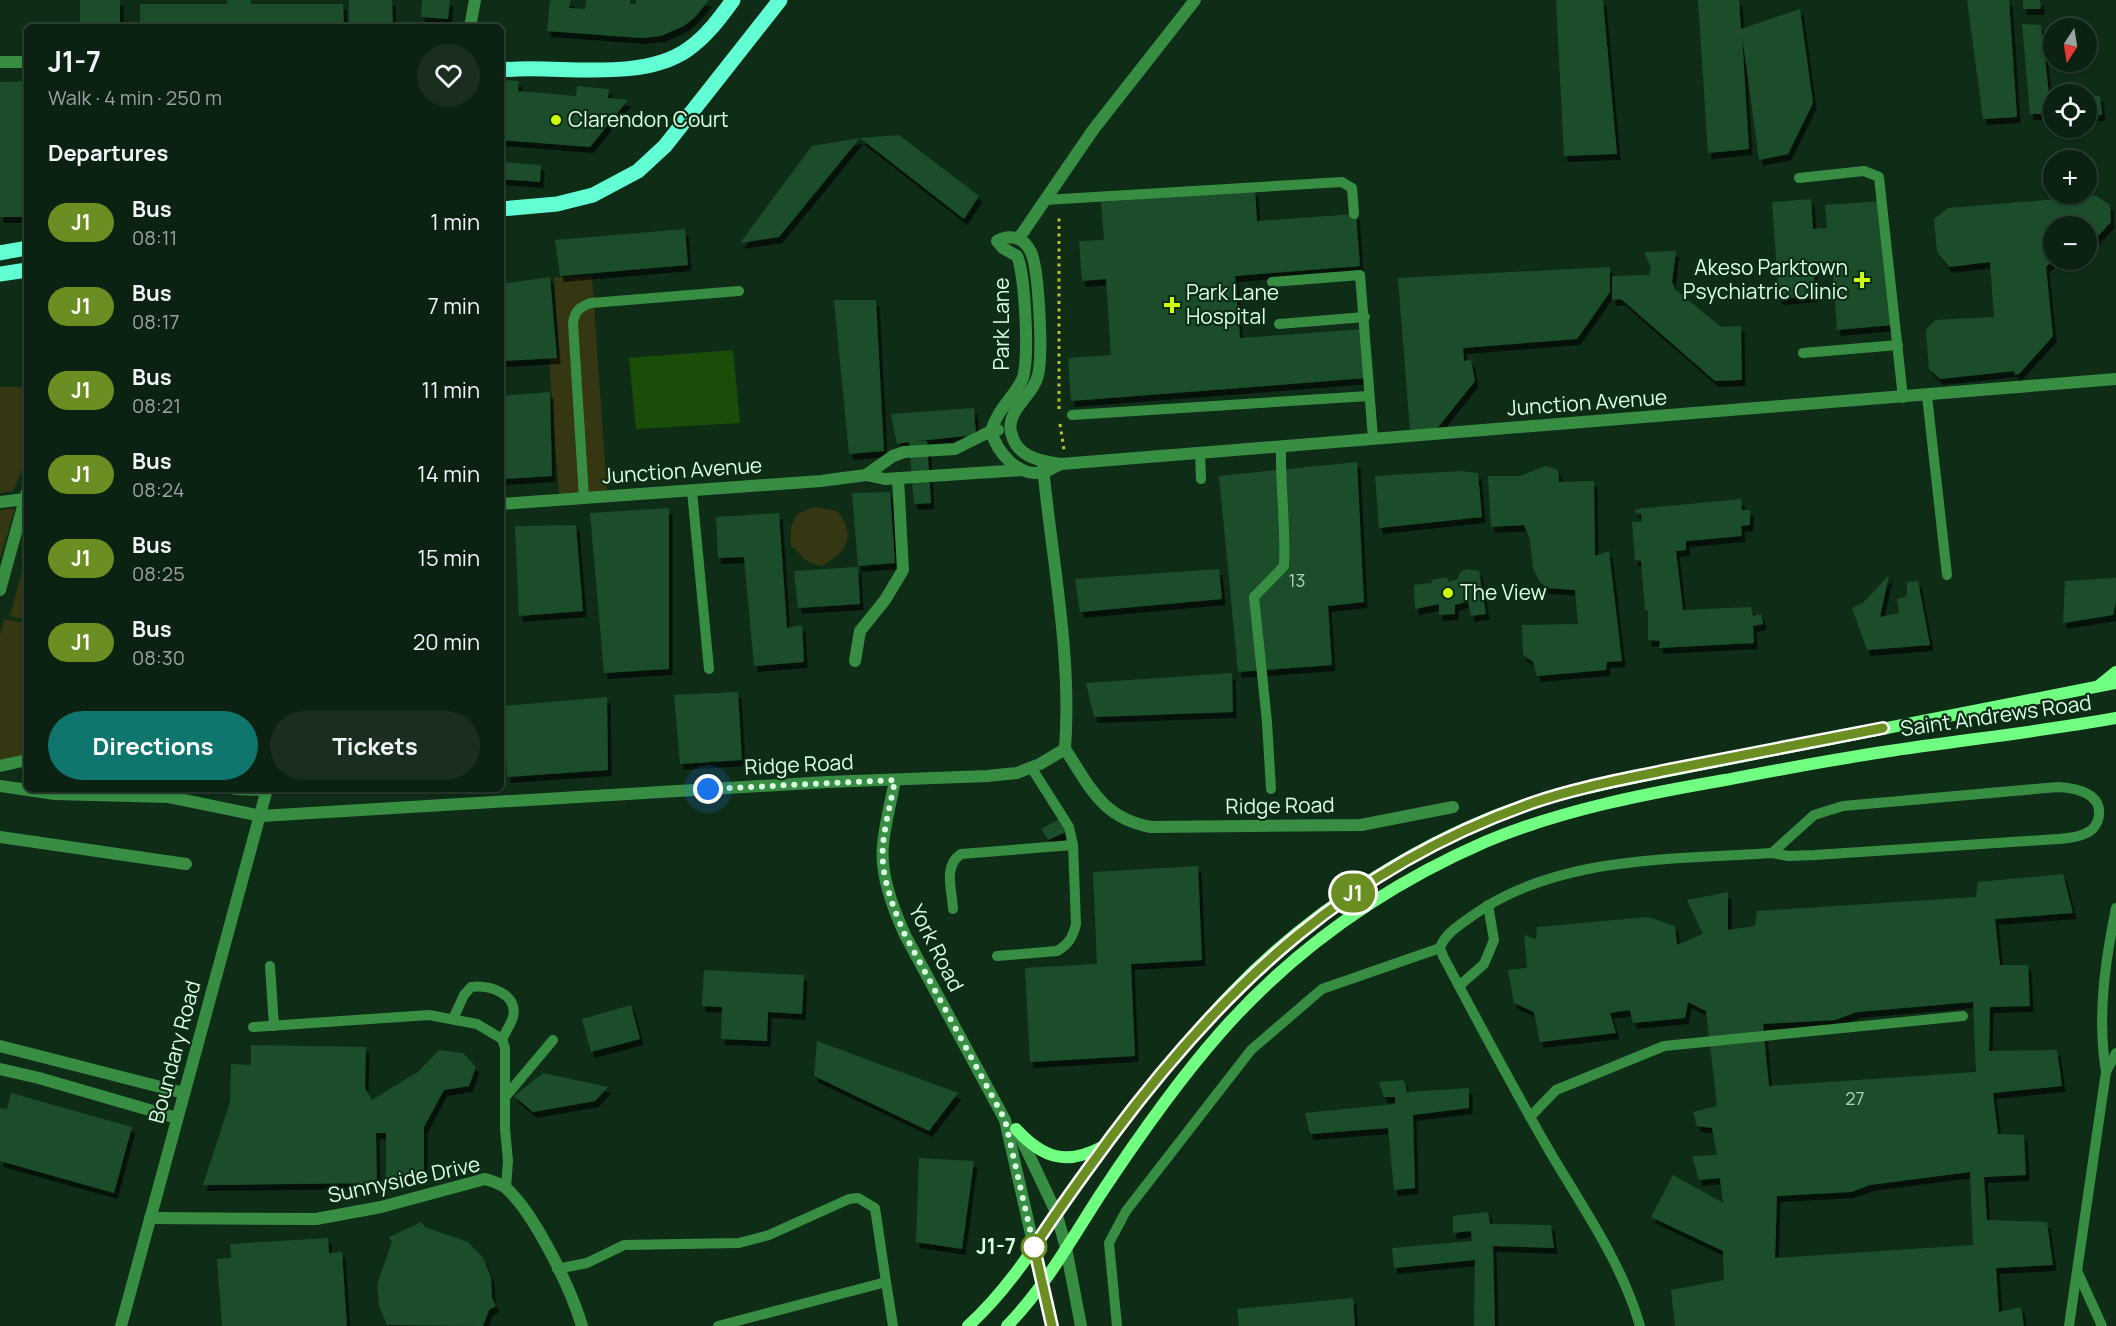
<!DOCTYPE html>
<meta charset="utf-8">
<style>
body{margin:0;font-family:Manrope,sans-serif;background:#192e1f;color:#f1f3f6;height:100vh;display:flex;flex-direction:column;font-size:22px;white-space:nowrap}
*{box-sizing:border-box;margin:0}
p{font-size:20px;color:#9aa39f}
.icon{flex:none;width:33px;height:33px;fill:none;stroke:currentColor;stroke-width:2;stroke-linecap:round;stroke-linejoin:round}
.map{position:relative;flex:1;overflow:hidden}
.panel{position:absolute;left:24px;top:24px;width:480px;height:768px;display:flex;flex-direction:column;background:#0b2111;border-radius:9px;box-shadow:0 2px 4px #0004,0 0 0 2px #2b3e31}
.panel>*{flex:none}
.badge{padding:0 12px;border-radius:20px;font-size:21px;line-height:39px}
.needle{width:39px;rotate:192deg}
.tools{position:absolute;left:2043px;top:18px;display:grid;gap:12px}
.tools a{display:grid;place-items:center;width:54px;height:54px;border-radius:50%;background:#0b2111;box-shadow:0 2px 4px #0004,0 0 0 2px #2b3e31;font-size:30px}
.you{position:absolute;width:30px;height:30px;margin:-15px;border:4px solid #fff;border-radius:50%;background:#1a73e8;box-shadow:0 0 0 9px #1a73e833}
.map>.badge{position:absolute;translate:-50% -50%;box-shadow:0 0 0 3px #fff}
h2{padding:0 24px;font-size:22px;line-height:54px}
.round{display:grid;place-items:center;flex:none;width:63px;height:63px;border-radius:32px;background:#192e1f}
.overview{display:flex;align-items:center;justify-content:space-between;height:102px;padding:0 24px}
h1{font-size:28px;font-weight:700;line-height:45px}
.primary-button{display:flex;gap:12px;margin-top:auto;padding:12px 24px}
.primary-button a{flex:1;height:69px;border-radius:36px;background:#0f766e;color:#fff;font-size:24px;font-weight:700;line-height:69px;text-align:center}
.primary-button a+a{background:#192e1f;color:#f1f3f6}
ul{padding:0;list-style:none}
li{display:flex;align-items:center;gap:18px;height:84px;padding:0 24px}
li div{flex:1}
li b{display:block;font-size:22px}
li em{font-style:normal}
li .badge{min-width:66px;font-weight:700;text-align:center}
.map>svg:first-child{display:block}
.green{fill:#343712}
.water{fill:#1a4d07}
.building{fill:#1a4e29;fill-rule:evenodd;filter:url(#shadow)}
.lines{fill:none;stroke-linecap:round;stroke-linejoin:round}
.path{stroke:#c0c627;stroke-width:3;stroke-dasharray:3 4.5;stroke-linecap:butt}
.service{stroke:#378e43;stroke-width:10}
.minor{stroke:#378e43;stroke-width:12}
.secondary{stroke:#71ff82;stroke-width:12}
.primary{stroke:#61ffd3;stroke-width:15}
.line-casing{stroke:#fff;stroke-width:14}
.line{stroke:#6b8e23;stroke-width:9}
.walk{stroke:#daffe2;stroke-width:6;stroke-dasharray:0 10.8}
.poi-dot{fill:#cfff06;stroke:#0f2c17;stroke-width:2}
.stop-dot{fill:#fff;stroke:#6b8e23;stroke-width:3}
.labels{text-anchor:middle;stroke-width:4.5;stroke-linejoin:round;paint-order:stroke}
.number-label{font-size:18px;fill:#aad3b4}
.poi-label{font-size:21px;fill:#daffe2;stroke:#0f2c17;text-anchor:start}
.street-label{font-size:21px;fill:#daffe2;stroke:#0f2c17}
.stop-label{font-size:21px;font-weight:bold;fill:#daffe2;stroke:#0f2c17;text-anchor:end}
</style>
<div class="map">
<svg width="2116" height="1326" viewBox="0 0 2116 1326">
<defs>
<filter id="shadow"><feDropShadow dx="3.5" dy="6" stdDeviation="0" flood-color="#0009"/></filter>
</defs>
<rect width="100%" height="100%" fill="#0f2c17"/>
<!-- green -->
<g class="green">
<path d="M592 276 607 493 559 495 549 358 559 356 554 277Z"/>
<path d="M0 387H27V458L13 491 0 493Z"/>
<path d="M815 507 837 511C857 536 847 551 822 566L808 562 791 546V527L797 514Z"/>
<path d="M15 509 0 559V560V510Z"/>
<path d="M27 552V620L10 616Z"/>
<path d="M4 619 27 624V756L0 760V636Z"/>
</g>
<!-- water -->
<path class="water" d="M733 350 740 423 636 429 629 358Z"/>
<!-- building -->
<g class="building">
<rect x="80" y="0" width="40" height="27"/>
<path d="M227 0H251V4H343L344 27H140V4H227Z"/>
<path d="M349 0H392L393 25H349Z"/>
<path d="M422 0H450L448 19 421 17Z"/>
<path d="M550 0H571L569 8 585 9 586 0H630V4H636V0H709L696 16 684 26 661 36 642 38 547 31Z"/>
<path d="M1556 0H1603L1617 154 1564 156Z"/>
<path d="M1698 0H1739L1741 29 1800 9 1813 103 1788 154 1759 160 1742 35 1749 149 1708 153Z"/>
<path d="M1967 0H2009L2017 117 1983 119Z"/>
<path d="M2023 0H2040L2041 9H2023Z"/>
<path d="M2022 24 2041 25 2049 94H2054V114H2030Z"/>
<path d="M501 80 519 81 518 91 576 96 577 86 609 89 608 98 628 100 590 147 501 140Z"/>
<path d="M27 81V217H0V82Z"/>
<path d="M2086 95 2100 96 2102 115H2086Z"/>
<path d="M899 135 979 196 964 219 860 138 779 237 740 243 812 146 860 138Z"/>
<path d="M501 162 541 165 540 182 501 179Z"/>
<path d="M1255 190 1257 221 1356 214 1360 266 1235 276 1240 338 1363 329 1367 378 1071 401 1068 358 1111 355 1106 279 1082 281 1079 241 1104 240 1101 202Z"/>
<path d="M2096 196 2110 205 2111 222 2086 249V226H2054V260L2064 261 2051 262 2046 267 2053 336 2019 374 2015 375 2014 371 1940 379 1929 369 1926 330 1935 320 1994 317 1990 262 1949 267 1937 252 1934 219 1948 208Z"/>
<path d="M1811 199 1813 229 1827 228 1825 205 1884 201 1893 325 1837 330 1832 262 1813 263 1816 296 1779 299 1772 202Z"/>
<path d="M685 229 688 265 560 276 555 240Z"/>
<path d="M1676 251 1672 282 1675 289 1721 327 1741 326 1742 380 1715 381 1621 299 1612 300V276L1649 275 1651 267 1644 252Z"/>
<path d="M1610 267V292L1577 339 1463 348 1464 361 1471 360 1475 381 1435 431H1410L1398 278Z"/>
<path d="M550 277 557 358 501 361V284Z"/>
<path d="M834 300H876L884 451 849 454Z"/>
<path d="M550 392 552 476 501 479V396Z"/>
<path d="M974 408 976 435 918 441H927L931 503 914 504 909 442 897 444 891 414Z"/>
<path d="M1357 462 1364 602 1328 606 1332 665 1238 672 1219 476Z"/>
<path d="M1545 466 1558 470 1559 482 1594 481 1595 556 1609 551 1622 661 1607 662 1606 670 1537 676 1533 662 1523 655 1522 625 1578 624 1575 590 1546 588 1540 582 1533 569 1530 540 1524 525 1491 527 1488 476H1520Z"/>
<path d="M1461 471 1478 473 1482 517 1379 528 1375 476Z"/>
<path d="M890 492 895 563 858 566 852 493Z"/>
<path d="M1741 499 1742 510H1750V525L1741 526 1742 536 1686 541V550L1676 551 1683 610 1751 607 1753 616 1761 614 1763 624 1753 626 1754 643 1659 648 1660 641 1648 640V610H1645L1641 561 1635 560 1632 522H1642L1641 514 1635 512 1636 509Z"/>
<path d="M669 508V669L604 673 590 513Z"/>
<path d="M779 513 787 628 802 625 804 662 754 666 744 557 718 558 716 517Z"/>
<path d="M576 525 583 611 519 616 515 526Z"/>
<path d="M858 567 860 604 798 608 794 571Z"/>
<path d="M1219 569 1222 599 1080 612 1075 579Z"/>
<path d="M1466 569 1479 571 1486 614 1471 616 1468 601 1455 605V614L1439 615V604L1415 609 1414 585 1432 583V580L1447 577 1448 582 1458 579 1460 572Z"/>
<path d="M1889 575 1880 617 1899 613 1897 599 1907 596V582L1918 581 1930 645 1867 650 1852 608 1863 603Z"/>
<path d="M2116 578V602L2113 615 2063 623 2065 581Z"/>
<path d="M1232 673 1233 712 1094 717 1086 683Z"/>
<path d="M738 692 742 760 680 764 674 695Z"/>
<path d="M607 697 608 770 507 777 504 706Z"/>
<path d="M1059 819 1066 832 1048 840 1041 829Z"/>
<path d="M1198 866 1202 960 1131 964 1135 1056 1030 1062 1025 968 1097 964 1093 872Z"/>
<path d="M2063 874 2073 913 1995 919 2000 965H2028L2030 1006 1990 1007 1989 1051 2057 1050 2062 1086 1993 1093 1998 1134 2024 1135 2026 1175 1984 1177 1987 1220 2047 1222 2053 1265 1996 1268 1999 1312 2021 1307 2024 1326H1675L1671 1290 1724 1280 1723 1251 1651 1217 1673 1175 1723 1203 1720 1178 1699 1180 1692 1156 1717 1155 1712 1128 1697 1126 1693 1112 1717 1106 1706 1011 1688 1002 1685 1018 1633 1023 1630 1010 1610 1013 1616 1033 1540 1042 1534 1012 1514 1003 1508 970 1527 968 1524 935 1536 939 1537 927 1648 917 1675 926 1677 945 1703 934 1687 900 1728 892V930L1755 926 1757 911 1976 897 1978 882ZM1973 1002 1976 1072 1769 1086 1763 1024 1835 1020 1857 1012ZM1970 1172 1973 1245 1775 1258 1777 1196 1851 1192 1870 1185Z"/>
<path d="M704 970 804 975 802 1014 768 1012 767 1041 721 1039 722 1007 702 1006Z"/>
<path d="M631 1005 640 1039 591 1052 582 1019Z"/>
<path d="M817 1041 958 1093 929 1131 814 1076Z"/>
<path d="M251 1045 366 1047 365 1088 372 1100 419 1071 439 1050 463 1053 476 1067 469 1086 444 1090 424 1127V1178H386V1133H376L377 1183 203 1185 230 1102 231 1064 251 1065Z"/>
<path d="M543 1073 608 1087 595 1101 533 1112 514 1096Z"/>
<path d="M1404 1080 1407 1092 1469 1088V1108L1413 1115 1415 1188 1394 1190 1388 1128 1310 1134 1305 1113 1395 1104V1097H1384L1379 1082Z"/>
<path d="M11 1093 132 1127 114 1193 0 1161V1108L7 1109Z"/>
<path d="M919 1158 974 1161 962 1249 916 1242Z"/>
<path d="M1488 1212 1490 1224 1551 1225 1554 1248 1493 1246 1495 1326H1474L1475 1260 1394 1268 1392 1248 1472 1241 1471 1231 1453 1233V1216Z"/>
<path d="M421 1222 425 1227 468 1242 483 1258 491 1277 492 1298 496 1306 489 1310 483 1326 387 1325 379 1306 377 1284 392 1242 389 1237Z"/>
<path d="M328 1238 329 1253 342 1252 347 1326H222L217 1259 231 1258 230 1244Z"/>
<path d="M1353 1298 1355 1326H1239L1237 1309Z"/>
</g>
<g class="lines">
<!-- path -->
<g class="path">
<path d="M1059 409V214"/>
<path d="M1060 424 1064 450"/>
</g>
<!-- service -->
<g class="service">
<path d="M1799 178 1864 171 1879 177 1903 398"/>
<path d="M1045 200 1342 182 1352 188 1354 214"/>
<path d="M1272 282 1360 275 1373 438"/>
<path d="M1279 324 1365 317"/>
<path d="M1803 353 1898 345"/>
<path d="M1927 396 1947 575"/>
<path d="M1072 415 1369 396"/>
<path d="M1200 452 1201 479"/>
<path d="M692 491 709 669"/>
<path d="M584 497 573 323C575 311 579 307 591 303L739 291"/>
<path d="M1271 789 1267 722 1254 597 1284 566C1286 526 1280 486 1281 446"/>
<path d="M953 909C952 889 943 866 961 854L1073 845"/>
<path d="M997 956 1057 951C1068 945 1073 937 1076 924L1073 845 1069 827 1031 767"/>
<path d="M270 966 274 1026"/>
<path d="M1459 986 1484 964 1494 940 1488 905"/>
<path d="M453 1019 464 995 471 987C488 985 519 993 513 1017 511 1024 505 1033 502 1039"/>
<path d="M253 1027 429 1015 477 1024 502 1039 505 1048V1129L508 1161 506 1188"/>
<path d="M2106 1072 2116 1053"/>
<path d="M506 1096 553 1040"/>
<path d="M1530 1117 1556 1090 1664 1046 1963 1016"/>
<path d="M557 1269 587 1263 624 1245 739 1243 769 1235 849 1199 858 1198 875 1208 886 1282 718 1326"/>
<path d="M2078 1273 2102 1326"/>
<path d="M886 1282 893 1326"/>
<path d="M1117 1326 1109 1243 1126 1211 1251 1050 1322 989 1440 948"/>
<path d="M1640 1326C1622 1263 1583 1208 1550 1152 1513 1088 1478 1022 1443 956L1440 948C1445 933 1460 925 1472 916 1557 855 1672 860 1772 853L1788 856 1815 855 2058 839C2069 838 2081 837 2090 831 2095 828 2096 824 2098 820 2105 794 2077 788 2058 787L1843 806 1814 815 1772 853"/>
<path d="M2069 1326 2106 1072C2097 1017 2105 962 2116 908"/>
</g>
<!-- minor -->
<g class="minor">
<path d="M470 27 475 0"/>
<path d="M0 62H27"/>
<path d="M1019 238 1093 130 1195 0"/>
<path d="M1061 464C1055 466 1049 471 1043 472 1018 478 997 452 991 431 997 410 1013 398 1022 380 1030 363 1025 273 1017 256L1003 248 997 241C1011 233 1024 238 1031 252 1039 270 1043 355 1038 375 1034 395 1006 410 1011 432 1016 457 1039 461 1061 464L2116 379"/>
<path d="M1043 467C1052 561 1072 654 1065 749"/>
<path d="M866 475 893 456 904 452 955 449 991 431 998 430"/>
<path d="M0 502 25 499"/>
<path d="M501 504 821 481 866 475 885 479 1022 470"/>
<path d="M0 590 27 492"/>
<path d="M855 661 860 631 885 600 903 570 898 478"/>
<path d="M1065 749C1090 787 1102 818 1151 827L1361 825 1453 807"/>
<path d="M0 766 27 760"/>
<path d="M895 780C891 802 885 823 883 845 880 875 893 908 905 935L1005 1120 1052 1326"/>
<path d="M0 786 55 794 169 797 261 816 827 782 987 776 1017 773 1040 764 1065 749"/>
<path d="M235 789 267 790"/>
<path d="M0 837 186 864"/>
<path d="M0 1046 184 1093"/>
<path d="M0 1069 39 1078 177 1118"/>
<path d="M1018 1132 1056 1212 1066 1248 1081 1326"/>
<path d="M150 1218 316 1219 381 1207 485 1179C492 1181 500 1183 506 1188 535 1214 571 1289 582 1326"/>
<path d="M121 1326 267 789"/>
</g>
<!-- secondary -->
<g class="secondary">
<path d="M2100 685 2116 672"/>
<path d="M1016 1129C1043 1158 1066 1166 1102 1147"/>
<path d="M968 1326C1021 1278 1054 1213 1097 1156 1140 1100 1183 1043 1233 992 1312 909 1429 834 1538 801 1564 793 1591 787 1617 781L2116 683"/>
<path d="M1007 1326C1045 1287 1071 1240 1100 1195 1137 1139 1176 1083 1220 1033 1293 950 1384 886 1485 842 1561 810 1644 794 1725 780 1778 770 1830 760 1883 752 1961 740 2039 732 2116 718"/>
</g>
<!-- primary -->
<g class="primary">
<path d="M501 70C556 64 639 83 687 50 706 37 720 18 733 0"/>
<path d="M501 209 557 204 593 195 638 171 665 146 780 0"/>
<path d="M0 253 27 248"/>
<path d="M0 274 27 270"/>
</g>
</g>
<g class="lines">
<defs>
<path id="line" d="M1052 1326 1034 1247C1058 1209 1085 1173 1112 1136 1226 983 1352 865 1535 802 1576 788 1620 780 1662 771 1736 756 1809 743 1883 728"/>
</defs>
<!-- line casing -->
<use href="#line" class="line-casing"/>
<!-- line -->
<use href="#line" class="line"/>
<!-- walk -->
<path class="walk" d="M708 789 895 780C891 802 885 823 883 845 880 875 893 907 905 935L1005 1120 1034 1247"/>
</g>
<!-- markers -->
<g class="poi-dot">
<circle cx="556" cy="120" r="6"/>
<path d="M1859 271h6v6h6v6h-6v6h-6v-6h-6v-6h6z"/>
<path d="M1169 296h6v6h6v6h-6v6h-6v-6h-6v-6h6z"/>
<circle cx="1448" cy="593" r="6"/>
</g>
<circle class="stop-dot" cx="1034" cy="1247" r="12"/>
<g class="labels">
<!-- number labels -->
<g class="number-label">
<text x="1297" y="587">13</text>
<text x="1855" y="1105">27</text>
</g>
<!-- poi labels -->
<g class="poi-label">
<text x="568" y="127">Clarendon Court</text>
<text x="1848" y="275" text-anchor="end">Akeso Parktown<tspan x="1848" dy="24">Psychiatric Clinic</tspan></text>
<text x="1186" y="300">Park Lane<tspan x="1186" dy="24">Hospital</tspan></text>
<text x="1460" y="600">The View</text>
</g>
<!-- street labels -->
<g class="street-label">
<text transform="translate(1002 324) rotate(-90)" y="7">Park Lane</text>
<text transform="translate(1587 403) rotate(-4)" y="7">Junction Avenue</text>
<text transform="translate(682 471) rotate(-4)" y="7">Junction Avenue</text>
<text transform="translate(1996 716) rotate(-8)" y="7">Saint Andrews Road</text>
<text transform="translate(799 765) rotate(-3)" y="7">Ridge Road</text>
<text transform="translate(1280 806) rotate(-1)" y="7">Ridge Road</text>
<text transform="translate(936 948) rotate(63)" y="7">York Road</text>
<text transform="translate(175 1052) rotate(-75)" y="7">Boundary Road</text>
<text transform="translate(404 1180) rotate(-12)" y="7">Sunnyside Drive</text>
</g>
<!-- stop labels -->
<g class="stop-label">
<text x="1016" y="1254">J1-7</text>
</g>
</g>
</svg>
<div class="tools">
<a><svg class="needle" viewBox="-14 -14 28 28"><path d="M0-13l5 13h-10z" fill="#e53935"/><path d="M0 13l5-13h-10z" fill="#9aa39f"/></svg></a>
<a><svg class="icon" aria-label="locate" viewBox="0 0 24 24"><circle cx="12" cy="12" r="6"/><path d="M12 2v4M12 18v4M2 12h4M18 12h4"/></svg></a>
<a>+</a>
<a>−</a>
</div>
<div class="you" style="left:708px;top:789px"></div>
<b class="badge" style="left:1353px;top:893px;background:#6b8e23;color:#fff">J1</b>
<section class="panel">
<div class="overview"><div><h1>J1-7</h1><p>Walk · 4 min · 250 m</p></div><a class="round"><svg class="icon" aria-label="heart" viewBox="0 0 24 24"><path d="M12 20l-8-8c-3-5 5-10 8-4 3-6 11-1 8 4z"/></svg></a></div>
<h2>Departures</h2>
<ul>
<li><span class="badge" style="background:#6b8e23;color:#fff">J1</span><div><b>Bus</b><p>08:11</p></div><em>1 min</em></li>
<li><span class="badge" style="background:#6b8e23;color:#fff">J1</span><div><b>Bus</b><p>08:17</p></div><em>7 min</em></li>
<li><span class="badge" style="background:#6b8e23;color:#fff">J1</span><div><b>Bus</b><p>08:21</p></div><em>11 min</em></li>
<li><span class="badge" style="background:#6b8e23;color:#fff">J1</span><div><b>Bus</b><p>08:24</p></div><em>14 min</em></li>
<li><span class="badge" style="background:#6b8e23;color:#fff">J1</span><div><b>Bus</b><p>08:25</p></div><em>15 min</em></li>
<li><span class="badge" style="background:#6b8e23;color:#fff">J1</span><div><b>Bus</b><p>08:30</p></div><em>20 min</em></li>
</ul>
<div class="primary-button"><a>Directions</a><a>Tickets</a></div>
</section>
</div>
